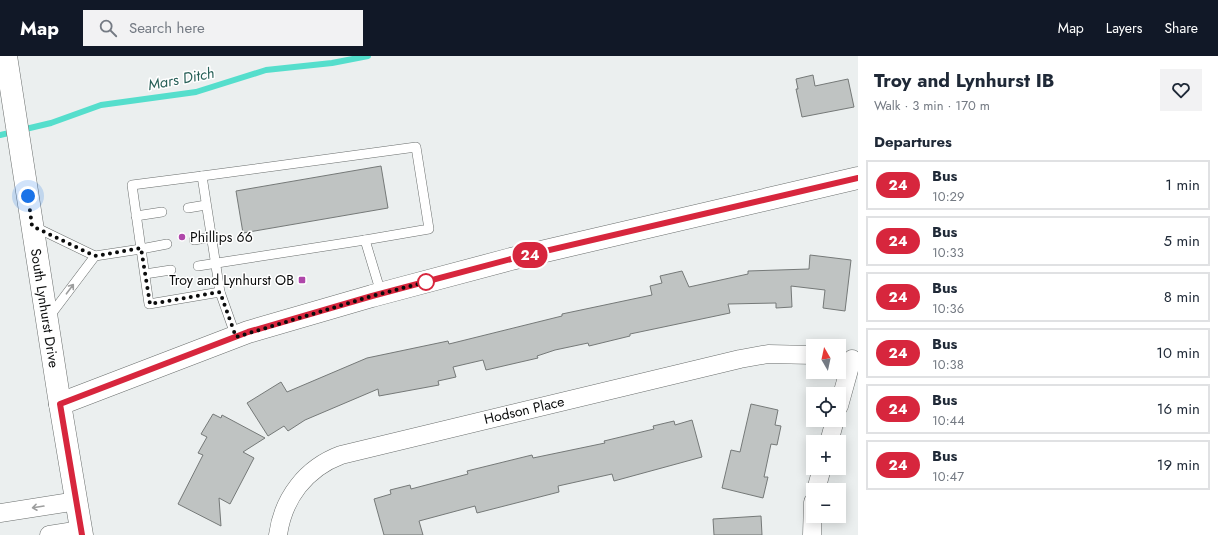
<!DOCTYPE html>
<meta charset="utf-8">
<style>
body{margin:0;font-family:Jost,sans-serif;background:#f2f2f3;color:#1f2937;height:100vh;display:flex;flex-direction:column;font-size:15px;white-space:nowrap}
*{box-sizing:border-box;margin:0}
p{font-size:13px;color:#747a83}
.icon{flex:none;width:22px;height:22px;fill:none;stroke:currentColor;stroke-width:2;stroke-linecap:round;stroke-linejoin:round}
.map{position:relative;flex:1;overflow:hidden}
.details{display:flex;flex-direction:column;background:#fff;width:360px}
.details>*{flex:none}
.badge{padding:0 8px;border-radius:13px;font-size:14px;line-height:26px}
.needle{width:26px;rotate:351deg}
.controls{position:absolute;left:806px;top:283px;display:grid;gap:8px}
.controls a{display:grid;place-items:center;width:40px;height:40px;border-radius:0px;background:#fff;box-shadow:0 2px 10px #0003;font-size:20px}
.you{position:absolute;width:20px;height:20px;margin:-10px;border:3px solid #fff;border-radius:50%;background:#1a73e8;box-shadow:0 0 0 6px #1a73e833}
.map>.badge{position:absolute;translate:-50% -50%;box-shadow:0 0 0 2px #fff}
h2{padding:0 16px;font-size:15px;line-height:36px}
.round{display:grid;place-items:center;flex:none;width:42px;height:42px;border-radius:0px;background:#f2f2f3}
.overview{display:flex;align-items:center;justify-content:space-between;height:68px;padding:0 16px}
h1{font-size:19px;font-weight:700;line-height:30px}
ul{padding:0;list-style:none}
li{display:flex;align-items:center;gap:12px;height:50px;margin:0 8px 6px;padding:0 8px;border:2px solid #e0e1e3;border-radius:0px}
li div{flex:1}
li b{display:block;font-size:15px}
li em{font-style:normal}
li .badge{min-width:44px;font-weight:700;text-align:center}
header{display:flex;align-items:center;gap:24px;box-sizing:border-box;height:56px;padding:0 20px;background:#111827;color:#fff}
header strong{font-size:19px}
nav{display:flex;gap:22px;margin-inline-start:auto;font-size:14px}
.search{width:280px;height:36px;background:#f2f2f3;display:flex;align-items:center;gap:10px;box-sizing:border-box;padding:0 14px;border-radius:0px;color:#747a83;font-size:15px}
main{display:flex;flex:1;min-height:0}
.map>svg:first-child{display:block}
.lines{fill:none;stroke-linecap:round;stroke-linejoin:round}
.stream{stroke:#55decc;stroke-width:6}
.building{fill:#bfc3c2;stroke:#757978}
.service-casing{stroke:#6a6e6d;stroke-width:10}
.minor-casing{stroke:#6a6e6d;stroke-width:19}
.tertiary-casing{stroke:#6a6e6d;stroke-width:23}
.secondary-casing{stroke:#6a6e6d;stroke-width:23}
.service{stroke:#fff;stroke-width:9}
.minor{stroke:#fff;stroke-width:18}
.tertiary{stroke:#fff;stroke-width:22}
.secondary{stroke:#fff;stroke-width:22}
.oneway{stroke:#9d9e9e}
.line-casing{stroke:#fff;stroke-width:9}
.line{stroke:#d7263d;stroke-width:6}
.walk{stroke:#0b0c0c;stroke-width:4;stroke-dasharray:0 7.2}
.poi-dot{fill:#af47aa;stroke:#fff;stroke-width:1.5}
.stop-dot{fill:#fff;stroke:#d7263d;stroke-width:2}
.labels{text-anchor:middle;stroke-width:3;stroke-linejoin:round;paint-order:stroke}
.poi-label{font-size:14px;fill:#0b0c0c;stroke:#fff;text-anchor:start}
.street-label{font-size:14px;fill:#0b0c0c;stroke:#fff}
.water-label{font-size:15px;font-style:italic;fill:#286058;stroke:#fff}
</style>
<header>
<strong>Map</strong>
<div class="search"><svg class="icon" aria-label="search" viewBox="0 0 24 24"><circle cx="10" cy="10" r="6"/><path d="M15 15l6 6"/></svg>Search here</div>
<nav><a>Map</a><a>Layers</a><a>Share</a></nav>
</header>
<main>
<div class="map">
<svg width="858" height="479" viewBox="0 0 858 479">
<rect width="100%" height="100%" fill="#ebefef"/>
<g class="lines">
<!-- stream -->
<path class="stream" d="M0 79 51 67 101 49 196 36 266 14 332 7 368 0"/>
</g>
<!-- building -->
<g class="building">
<path d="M813 19 815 30 848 23 854 51 802 61 796 33H798L796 23Z"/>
<path d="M381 110 388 152 243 177 236 135Z"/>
<path d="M810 199 851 204 845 255 823 252 825 234 791 230 792 251 776 252V247L728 248 730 257 630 278V280L589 290 588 287 555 294 537 300 538 302 486 314 483 304 453 311 456 321 438 325 439 329 379 340 378 333 305 364 288 375 284 370 268 380 247 347 281 326 287 336 367 302 448 285 449 288 562 260V258L652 239 650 230 662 227 660 220 682 215 689 231 748 218V215L809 213Z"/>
<path d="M751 348 778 354 775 369 781 370 777 389 771 388 764 421H768L763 442 722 432 731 394 740 396Z"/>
<path d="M213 358 221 362 222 359 265 382 243 396 254 402 230 448 219 442 221 470 178 448 203 399 198 397 207 381 201 378Z"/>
<path d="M692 364 702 401 614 425 612 418 558 430 559 436 477 457 475 450 419 465 423 479H384L374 443 391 438 390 434 410 429 411 433 468 418 467 415 532 399 533 402 605 387 604 385 654 373 653 370 674 365 675 369Z"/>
<path d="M761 460 762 479H714L713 463Z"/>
</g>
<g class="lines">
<defs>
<g id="service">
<path d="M202 120 416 91 429 173 365 184"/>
<path d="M188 152 206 149"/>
<path d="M136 160 162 156"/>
<path d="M35 171 95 200 141 193 149 248 220 236"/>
<path d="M194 184 211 181"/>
<path d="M167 188 141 193 132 129 202 120 220 236 236 281"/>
<path d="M198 210 365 184 381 237"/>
<path d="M145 218 171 214"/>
<path d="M49 261 95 200"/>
</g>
<g id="minor">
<path d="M839 350 852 303"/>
<path d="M829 386 835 364"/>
<path d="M816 434 822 412"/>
<path d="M0 457 77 445"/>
<path d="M49 479 81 474"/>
<path d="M278 479C283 442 306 412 341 399L740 303 768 298 813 299"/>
<path d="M812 479 813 446"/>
</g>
<path id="tertiary" d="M60 348 248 276 372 240 511 203 858 122"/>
<path id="secondary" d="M6 0 60 348 82 479"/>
</defs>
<!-- service casing -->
<use href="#service" class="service-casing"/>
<!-- minor casing -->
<use href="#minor" class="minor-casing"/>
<!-- tertiary casing -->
<use href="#tertiary" class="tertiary-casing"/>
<!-- secondary casing -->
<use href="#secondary" class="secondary-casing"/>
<!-- service -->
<use href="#service" class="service"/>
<!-- minor -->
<use href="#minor" class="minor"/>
<!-- tertiary -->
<use href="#tertiary" class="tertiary"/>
<!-- secondary -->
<use href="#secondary" class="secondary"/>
</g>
<!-- one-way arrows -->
<defs><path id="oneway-shaft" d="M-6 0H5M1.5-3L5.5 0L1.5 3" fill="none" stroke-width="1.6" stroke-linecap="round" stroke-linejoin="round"/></defs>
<g class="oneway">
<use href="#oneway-shaft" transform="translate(70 233) rotate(-53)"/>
<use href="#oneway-shaft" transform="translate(38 451) rotate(171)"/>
</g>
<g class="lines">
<defs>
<path id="line" d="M82 479 60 348 248 276 372 240 511 203 858 122"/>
</defs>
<!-- line casing -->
<use href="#line" class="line-casing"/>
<!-- line -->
<use href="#line" class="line"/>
<!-- walk -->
<path class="walk" d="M28 140 32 170 95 200 141 192 150 248 220 236 236 281 372 240 426 226"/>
</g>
<!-- markers -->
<g class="poi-dot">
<circle cx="182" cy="181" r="4"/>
<rect x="298" y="220" width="8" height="8" rx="2"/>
</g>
<circle class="stop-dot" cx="426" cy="226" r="8"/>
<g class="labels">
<!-- poi labels -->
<g class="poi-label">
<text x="190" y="186">Phillips 66</text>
<text x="294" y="229" text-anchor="end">Troy and Lynhurst OB</text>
</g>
<!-- street labels -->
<g class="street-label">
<text transform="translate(45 252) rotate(81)" y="5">South Lynhurst Drive</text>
<text transform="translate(524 354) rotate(-13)" y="5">Hodson Place</text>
</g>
<!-- water labels -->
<g class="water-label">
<text transform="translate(181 23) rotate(-11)" y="5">Mars Ditch</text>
</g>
</g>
</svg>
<div class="controls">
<a><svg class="needle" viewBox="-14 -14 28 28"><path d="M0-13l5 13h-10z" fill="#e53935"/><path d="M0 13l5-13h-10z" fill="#747a83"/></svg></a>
<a><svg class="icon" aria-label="locate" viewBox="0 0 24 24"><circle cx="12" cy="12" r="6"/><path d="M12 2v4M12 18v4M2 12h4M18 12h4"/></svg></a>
<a>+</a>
<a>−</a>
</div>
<div class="you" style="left:28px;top:140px"></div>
<b class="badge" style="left:530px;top:199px;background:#d7263d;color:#fff">24</b>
</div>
<section class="details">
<div class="overview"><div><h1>Troy and Lynhurst IB</h1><p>Walk · 3 min · 170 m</p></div><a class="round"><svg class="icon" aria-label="heart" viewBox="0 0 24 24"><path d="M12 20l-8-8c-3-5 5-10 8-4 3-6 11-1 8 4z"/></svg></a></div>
<h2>Departures</h2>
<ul>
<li><span class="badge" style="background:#d7263d;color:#fff">24</span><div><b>Bus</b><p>10:29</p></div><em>1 min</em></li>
<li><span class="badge" style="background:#d7263d;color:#fff">24</span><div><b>Bus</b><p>10:33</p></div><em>5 min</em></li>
<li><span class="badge" style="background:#d7263d;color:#fff">24</span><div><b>Bus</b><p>10:36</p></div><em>8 min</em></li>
<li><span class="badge" style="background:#d7263d;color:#fff">24</span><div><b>Bus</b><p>10:38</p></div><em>10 min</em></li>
<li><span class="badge" style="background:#d7263d;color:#fff">24</span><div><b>Bus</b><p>10:44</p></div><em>16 min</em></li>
<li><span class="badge" style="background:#d7263d;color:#fff">24</span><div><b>Bus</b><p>10:47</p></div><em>19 min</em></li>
</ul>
</section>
</main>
